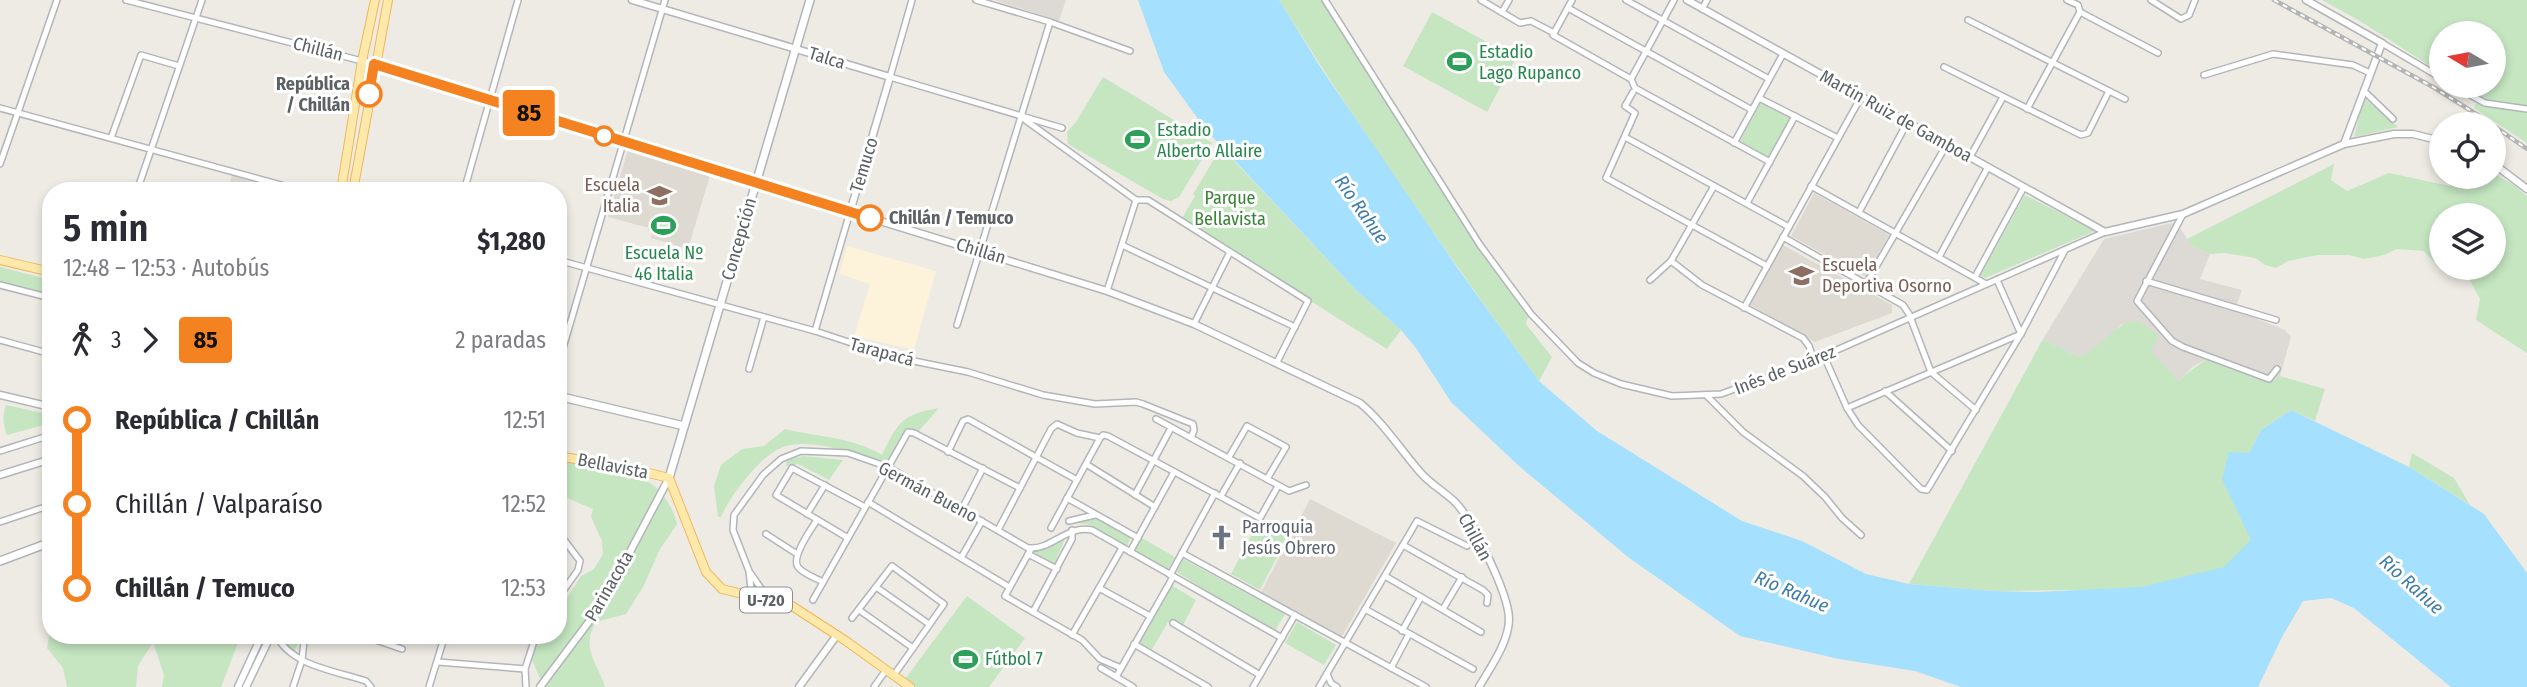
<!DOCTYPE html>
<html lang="es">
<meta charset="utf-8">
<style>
body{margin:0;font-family:"Fira Sans Condensed",sans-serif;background:#f7f7f7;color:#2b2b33;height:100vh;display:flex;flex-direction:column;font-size:26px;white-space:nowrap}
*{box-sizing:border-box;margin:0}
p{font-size:23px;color:#7c7c81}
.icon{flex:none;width:38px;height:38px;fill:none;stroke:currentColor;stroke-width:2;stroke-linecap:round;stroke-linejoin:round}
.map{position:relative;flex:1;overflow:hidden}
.details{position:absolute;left:42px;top:182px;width:525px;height:462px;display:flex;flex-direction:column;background:#fff;border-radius:28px;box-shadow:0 4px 10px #0003}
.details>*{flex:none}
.badge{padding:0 14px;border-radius:5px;font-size:24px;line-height:46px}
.needle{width:46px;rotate:280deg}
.fabs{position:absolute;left:2429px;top:21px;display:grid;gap:14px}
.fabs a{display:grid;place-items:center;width:77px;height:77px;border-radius:50%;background:#fff;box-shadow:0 4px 10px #0003;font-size:35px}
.map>.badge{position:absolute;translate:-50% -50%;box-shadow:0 0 0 4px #fff}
.legs{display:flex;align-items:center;gap:10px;height:77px;padding:0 21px;font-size:23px}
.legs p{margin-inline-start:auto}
.headline{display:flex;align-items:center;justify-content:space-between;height:119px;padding:0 21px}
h1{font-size:38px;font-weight:600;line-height:52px}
ul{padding:0 21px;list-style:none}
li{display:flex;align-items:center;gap:24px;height:84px;font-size:26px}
li i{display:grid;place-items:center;width:10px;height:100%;margin:0 9px;background:currentColor}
li i::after{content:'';width:18px;height:18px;margin:-9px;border:5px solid;border-radius:50%;background:#fff}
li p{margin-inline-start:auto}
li:first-child i{background:linear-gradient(#0000 50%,currentColor 0)}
li:last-child i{background:linear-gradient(currentColor 50%,#0000 0)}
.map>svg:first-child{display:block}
.commercial{fill:#fdf2da}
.industrial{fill:#dddad6}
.education{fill:#dedad2}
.green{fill:#c5e6c1}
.water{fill:#a5e0fe}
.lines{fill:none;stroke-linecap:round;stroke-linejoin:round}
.minor-casing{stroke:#b2b5b9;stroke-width:8}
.tertiary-casing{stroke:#b2b5b9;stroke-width:9}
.secondary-casing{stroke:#b1b5b9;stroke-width:10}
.primary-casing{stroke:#efb75c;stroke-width:10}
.minor{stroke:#fff;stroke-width:5}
.tertiary{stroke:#fff;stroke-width:6}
.secondary{stroke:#fff;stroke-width:7}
.primary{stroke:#fee8aa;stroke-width:8}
.rail-casing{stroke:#b3b4b4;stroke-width:4.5}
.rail{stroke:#fff;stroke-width:2;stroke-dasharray:5;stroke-linecap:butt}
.line-1-casing{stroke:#fff;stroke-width:16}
.line-1{stroke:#f58220;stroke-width:10}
.stop-1-dot{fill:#fff;stroke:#f58220;stroke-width:3.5}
.labels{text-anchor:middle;stroke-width:6;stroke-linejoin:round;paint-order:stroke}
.shield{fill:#fff;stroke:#8d9092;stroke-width:2}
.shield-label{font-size:16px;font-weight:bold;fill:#5c6164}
.street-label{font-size:18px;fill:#5c6164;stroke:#fff}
.leisure-label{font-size:18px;fill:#27864d;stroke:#fff;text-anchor:start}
.stop-label{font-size:18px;font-weight:bold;fill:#5c6164;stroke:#fff;text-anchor:end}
.education-label{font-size:18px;fill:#785e54;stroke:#fff;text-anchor:end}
.park-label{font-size:18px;fill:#3a8235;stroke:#fff}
.worship-label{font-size:18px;fill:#5b616d;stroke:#fff;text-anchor:start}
.water-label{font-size:19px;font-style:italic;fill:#3f7ca7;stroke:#fff}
</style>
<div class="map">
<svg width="2527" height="687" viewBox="0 0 2527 687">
<rect width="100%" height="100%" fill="#eeebe4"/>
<!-- commercial -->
<path class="commercial" d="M847 246 936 271 914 350 854 336 870 284 839 274Z"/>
<!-- industrial -->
<g class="industrial">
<path d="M994 0H1066L1059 21Z"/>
<path d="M2176 222 2192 246 2210 254 2200 279 2242 290 2235 310 2285 330 2291 337 2280 376 2270 382 2207 359 2192 367 2179 381 2122 324 2091 353 2079 357 2043 339 2104 239Z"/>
</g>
<!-- education -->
<g class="education">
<path d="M629 146 711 172 688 249 651 238 653 229 608 217Z"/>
<path d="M232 175 286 191H227Z"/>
<path d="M1814 193 1889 235 1866 277 1791 236Z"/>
<path d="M1783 245 1892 305V313L1815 342 1750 305Z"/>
<path d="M1310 499 1396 543 1341 638 1261 592Z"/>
</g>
<!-- green -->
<g class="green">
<path d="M1279 0H1323L1481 251 1528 316 1526 324 1552 357 1539 381C1449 256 1360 130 1279 0Z"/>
<path d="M2322 0H2527V143L2474 108 2479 97 2462 86H2494V33H2441V73L2360 21Z"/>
<path d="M1432 12 1516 58 1487 112 1403 66Z"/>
<path d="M1103 77 1212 143 1179 197 1171 201 1163 199 1068 144 1067 132 1076 122Z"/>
<path d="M2364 98 2398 127 2354 137Z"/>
<path d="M1761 102 1790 117 1769 157 1740 141Z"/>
<path d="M1223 149 1355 289 1401 330 1387 349 1181 220 1195 196 1193 194 1216 156 1218 158Z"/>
<path d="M2334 164 2331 180 2347 191 2389 173 2450 186 2457 177H2494V174L2513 184 2527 196V353L2476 320 2480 299 2463 268H2494V215H2441V263L2433 261 2424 251 2397 249 2384 255 2364 259 2349 255H2318L2288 261 2276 268 2265 265 2255 258 2225 253 2210 254 2192 246 2187 239Z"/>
<path d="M2025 195 2095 231 1985 278 1980 276Z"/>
<path d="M653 214 680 222 675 238 648 230Z"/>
<path d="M0 267 51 280V294L0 282Z"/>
<path d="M2132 321 2140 322 2159 336 2151 352 2179 381C2188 371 2197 367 2207 359L2270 382 2280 376 2325 389 2315 421 2291 410 2261 430 2249 453 2259 541 2228 572 2142 593 2079 590 1994 591 1909 584 2043 339 2079 357C2100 349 2110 328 2132 321Z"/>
<path d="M6 405 51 415V423L7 435C3 424 2 416 6 405Z"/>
<path d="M939 408 919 431 907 428 886 464C860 455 814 438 786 446 771 451 758 464 748 476 737 489 728 501 721 517H718L714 486 721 465 742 449 764 446 785 429C818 437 852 437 882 455 898 422 902 414 939 408Z"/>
<path d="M2412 453 2454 478 2470 505 2409 467Z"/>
<path d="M803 456 843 460 829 480 798 464 786 466 787 460Z"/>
<path d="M558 461C607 468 662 465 677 524L660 549 643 587 626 614 596 622C594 626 590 633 590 638 587 655 601 672 605 687H544L531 658 540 635H558V612L581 576 594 569 603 554 602 541 591 517 593 509 558 494Z"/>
<path d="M1095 517 1131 537 1127 546 1090 525 1077 523Z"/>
<path d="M1259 521 1288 536 1260 590 1231 574Z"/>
<path d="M1067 534 1054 564 1031 552 1033 549Z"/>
<path d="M1142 538 1175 557 1167 571 1134 551Z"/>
<path d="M1183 559 1285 614 1273 634 1177 572Z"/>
<path d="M1171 585 1196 600 1181 629 1168 622 1151 651 1138 644Z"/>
<path d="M967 596 1025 638 989 687H915L905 679Z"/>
<path d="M1297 622 1336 645 1324 665 1285 643Z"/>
<path d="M51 625V635H95L99 641 104 635H241L221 687H162L164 675 153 642 138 666 136 687H67L63 668 47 648Z"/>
<path d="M281 635H302L293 654Z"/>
</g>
<!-- water -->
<path class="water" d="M1138 0H1279L1321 68 1459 270 1539 381 1597 431 1742 521 1802 541 1866 574 1909 584 1994 591 2038 592 2141 587 2224 567 2251 540 2222 479 2229 452 2249 453 2261 430 2291 410 2409 467 2484 514 2527 573V687H2451L2354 608 2331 598 2303 601 2282 637 2258 687H1961L1915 671 1839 659 1740 636 1628 557 1519 466 1451 402 1416 348 1401 330 1355 289 1206 130 1164 72Z"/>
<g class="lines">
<defs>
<g id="minor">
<path d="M126 0 362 61"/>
<path d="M912 0 890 77 1062 128"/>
<path d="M976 0 1050 22 1130 51"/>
<path d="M1325 0 1480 245 1531 314 1578 363 1594 373 1621 384 1672 396 1721 394 1814 360 2105 232"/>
<path d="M1481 0 1520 23 1531 21 1554 33"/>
<path d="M1572 0 1553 35 1631 79 1635 88 1770 162"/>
<path d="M1626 0 1769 79"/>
<path d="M2151 0 2181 19 2189 15 2195 0"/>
<path d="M1568 8 1752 110"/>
<path d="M1702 9 1707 0"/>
<path d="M1502 12 1509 0"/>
<path d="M2080 12 2158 53"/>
<path d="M1968 20 2125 99"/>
<path d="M2382 43 2441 78"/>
<path d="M1944 67 2081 135 2088 133 2109 91"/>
<path d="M2204 75 2273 54 2353 65 2370 73"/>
<path d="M1631 79 1674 0"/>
<path d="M2454 86 2485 103 2527 109"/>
<path d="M2364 91 2393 119"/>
<path d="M1633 92 1625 106 1635 113 1606 178 1767 266"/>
<path d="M1759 98 1838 138"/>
<path d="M0 108 303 191"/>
<path d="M2027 109 2080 12 2078 5 2067 0"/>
<path d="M1021 117 1136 200H1148L1308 301 1277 362"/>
<path d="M1625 137 1789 227"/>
<path d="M111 138 141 55 179 66"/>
<path d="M1734 143 1783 54"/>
<path d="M1970 157 2003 97"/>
<path d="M0 164 57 0"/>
<path d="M1811 186 1986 284"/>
<path d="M137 191 202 0"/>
<path d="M464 191 518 0"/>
<path d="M1747 203 1795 116"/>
<path d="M1859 212 1907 123"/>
<path d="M2183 214 2137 301 2172 341 2183 347 2269 379 2277 369"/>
<path d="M1783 237 1903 305 1909 314 1931 372 1976 410"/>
<path d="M1122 245 1295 327"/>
<path d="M1939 257 1988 167"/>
<path d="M558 260 815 331 894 357 968 372 1043 395 1095 404 1136 402 1143 404 1193 424 1194 430 1191 438"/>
<path d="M1671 261 1702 285 1803 338 1809 346 1814 360"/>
<path d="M1975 277 2024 187"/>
<path d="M1650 280 1671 261 1714 186"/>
<path d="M2146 281 2276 320"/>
<path d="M1866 284 1947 144"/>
<path d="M0 285 51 298"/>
<path d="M1107 291 1136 200"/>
<path d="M1744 308 1861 97"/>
<path d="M1194 324 1230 252"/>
<path d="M957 325 1050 22"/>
<path d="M815 331 850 212"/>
<path d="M0 340 51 354"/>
<path d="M1824 356 1847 408 1858 425 1921 489 1927 490 2021 334 2065 250"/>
<path d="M558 365 665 0"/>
<path d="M749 369 764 317"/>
<path d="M1885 391 1952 451"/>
<path d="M1706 395 1743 432 1803 476 1825 497 1842 518 1861 535"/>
<path d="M1847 408 2021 334 1997 280"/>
<path d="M1156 419 1289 491 1306 485"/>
<path d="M0 451 51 435"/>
<path d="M948 452 963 421 968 419 1077 480"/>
<path d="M1229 457 1247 426 1286 447 1267 479"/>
<path d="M1086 464 1155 507"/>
<path d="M1135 495 1171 428"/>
<path d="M1221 496 1240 463"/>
<path d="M1067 498 1138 538"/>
<path d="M868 502 1009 587"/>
<path d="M962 509 983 468"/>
<path d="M807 514 825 485"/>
<path d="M817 520C811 529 791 557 798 567 803 574 816 578 823 582"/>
<path d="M1069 521 1095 515"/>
<path d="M0 522 51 505"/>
<path d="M1051 528 1100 438"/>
<path d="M998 530 1051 429 1057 424 1077 433 1100 438 1103 435 1108 436 1260 518 1278 486"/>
<path d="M766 534 797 554"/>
<path d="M848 538 776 495 792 468 865 507"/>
<path d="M558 540 565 541 580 561 578 570 558 598"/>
<path d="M1403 545 1483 590 1488 595 1487 603"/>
<path d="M1031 549 1005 596 1082 640 1100 659 1121 668"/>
<path d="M1130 552 1174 472"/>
<path d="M1182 553 1426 687"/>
<path d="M1028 554 1057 569"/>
<path d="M961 558 982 521"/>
<path d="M751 574 769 600"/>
<path d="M1170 575 1215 493"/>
<path d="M1385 576 1481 632"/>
<path d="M876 587 929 624"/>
<path d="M1099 588 1150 616"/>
<path d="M752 598 749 571 733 530 734 515 763 475 781 459 801 451 848 453 888 467 1028 548C1053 550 1065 525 1092 530L1282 638"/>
<path d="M813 600 908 432 914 433 1020 488"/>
<path d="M1365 609 1473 669"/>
<path d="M1443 609 1462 577"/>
<path d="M859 610 913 648"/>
<path d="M1033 612 1072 539V530"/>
<path d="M852 618 892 566 944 604 894 675"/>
<path d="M1173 623 1260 675"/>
<path d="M1402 631 1421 597"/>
<path d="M276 635C291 666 336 671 366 681L371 687"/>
<path d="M361 635 402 649"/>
<path d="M1072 635 1122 548"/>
<path d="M1134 644 1208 687"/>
<path d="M438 662 525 669"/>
<path d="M1101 668 1133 687"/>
<path d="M1391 668 1409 634"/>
<path d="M1327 674 1331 683 1337 687"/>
<path d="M1116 677 1173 577"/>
<path d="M293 687 302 660 304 641 307 635"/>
<path d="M429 687 445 635"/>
<path d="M526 687 525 669 536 635"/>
<path d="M874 687 886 670"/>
<path d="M1253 687 1295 615"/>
<path d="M1319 687 1417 521 1467 546"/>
</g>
<g id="tertiary">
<path d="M632 0 890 77 850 212"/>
<path d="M1687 0 2105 232 2183 214 2344 144 2394 134H2413L2441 141"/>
<path d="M2306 0 2382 43 2344 144"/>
<path d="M362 61 1107 291 1194 324 1360 403C1383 422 1400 449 1420 472 1430 484 1445 492 1456 503 1473 521 1509 595 1509 619 1509 642 1490 668 1479 687"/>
<path d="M2494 164 2527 189"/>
<path d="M0 395 51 407"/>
<path d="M0 475 51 459"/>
<path d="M238 687 262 635"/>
<path d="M246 687 271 635"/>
<path d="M540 687 603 603 669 478"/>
<path d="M799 687 837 635"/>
</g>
<g id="secondary">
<path d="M558 396 684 426"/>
<path d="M669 478 810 0"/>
<path d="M0 561 51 542"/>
</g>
<g id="primary">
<path d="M341 191 362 61 375 0"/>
<path d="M353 191 388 0"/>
<path d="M0 260 51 272"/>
<path d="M558 456 633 469 669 478 706 572 722 589 792 606 846 641 910 687"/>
</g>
</defs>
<!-- minor casing -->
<use href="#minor" class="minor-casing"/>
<!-- tertiary casing -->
<use href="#tertiary" class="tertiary-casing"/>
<!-- secondary casing -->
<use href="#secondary" class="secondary-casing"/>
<!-- primary casing -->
<use href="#primary" class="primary-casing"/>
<!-- minor -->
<use href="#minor" class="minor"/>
<!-- tertiary -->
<use href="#tertiary" class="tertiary"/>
<!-- secondary -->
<use href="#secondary" class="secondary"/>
<!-- primary -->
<use href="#primary" class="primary"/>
<defs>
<g id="rail">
<path d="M2274 0 2433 87 2492 124"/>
<path d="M2494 126 2527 149"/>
</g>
</defs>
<!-- rail casing -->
<use href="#rail" class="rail-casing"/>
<!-- rail -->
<use href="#rail" class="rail"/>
</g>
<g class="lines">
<defs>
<path id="line-1" d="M369 94 374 64 870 218"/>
</defs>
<!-- line-1 casing -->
<use href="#line-1" class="line-1-casing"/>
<!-- line-1 -->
<use href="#line-1" class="line-1"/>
</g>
<!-- icons -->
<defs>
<symbol id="stadium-bare" viewBox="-9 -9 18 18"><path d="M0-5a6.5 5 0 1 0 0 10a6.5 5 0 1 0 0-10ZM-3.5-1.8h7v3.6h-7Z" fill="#2e9e5b" stroke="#fff" stroke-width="2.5" paint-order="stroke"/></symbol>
<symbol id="school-bare" viewBox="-9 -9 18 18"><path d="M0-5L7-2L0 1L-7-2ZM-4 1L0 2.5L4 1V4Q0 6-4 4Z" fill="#8d6e63" stroke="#fff" stroke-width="2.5" paint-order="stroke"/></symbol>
<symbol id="church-bare" viewBox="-9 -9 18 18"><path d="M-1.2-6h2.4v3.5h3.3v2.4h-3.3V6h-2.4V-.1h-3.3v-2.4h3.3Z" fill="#6b7280" stroke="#fff" stroke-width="2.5" paint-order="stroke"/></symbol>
</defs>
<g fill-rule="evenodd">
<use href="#stadium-bare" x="1442" y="44" width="35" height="35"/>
<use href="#stadium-bare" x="1120" y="122" width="35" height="35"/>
<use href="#school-bare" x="642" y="178" width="35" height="35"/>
<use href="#stadium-bare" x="646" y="208" width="35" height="35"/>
<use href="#school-bare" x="1784" y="258" width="35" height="35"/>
<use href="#church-bare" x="1204" y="520" width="35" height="35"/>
<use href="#stadium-bare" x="948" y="642" width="35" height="35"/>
</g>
<!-- markers -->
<g class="stop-1-dot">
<circle cx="369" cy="94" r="12"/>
<circle cx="604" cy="136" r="9"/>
<circle cx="870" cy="218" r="12"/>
</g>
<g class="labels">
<!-- shield labels -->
<rect class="shield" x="740" y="587.5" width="52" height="25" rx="5"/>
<g class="shield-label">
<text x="766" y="606">U-720</text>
</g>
<!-- street labels -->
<g class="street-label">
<text transform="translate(318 49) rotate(14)" y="6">Chillán</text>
<text transform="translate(827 58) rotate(17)" y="6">Talca</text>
<text transform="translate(1896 116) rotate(29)" y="6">Martín Ruiz de Gamboa</text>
<text transform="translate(864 165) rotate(-73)" y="6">Temuco</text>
<text transform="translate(739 239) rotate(-74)" y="6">Concepción</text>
<text transform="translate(981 251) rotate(17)" y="6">Chillán</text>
<text transform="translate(882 352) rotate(15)" y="6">Tarapacá</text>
<text transform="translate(1785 370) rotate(-21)" y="6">Inés de Suárez</text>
<text transform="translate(613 466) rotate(11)" y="6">Bellavista</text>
<text transform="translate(928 492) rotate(28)" y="6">Germán Bueno</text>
<text transform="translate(1475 537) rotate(62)" y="6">Chillán</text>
<text transform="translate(609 586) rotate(-60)" y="6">Parinacota</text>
</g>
<!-- leisure labels -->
<g class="leisure-label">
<text x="1479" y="58">Estadio<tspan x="1479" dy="21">Lago Rupanco</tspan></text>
<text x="1157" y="136">Estadio<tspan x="1157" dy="21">Alberto Allaire</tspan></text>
<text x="664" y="259" text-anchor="middle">Escuela Nº<tspan x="664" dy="21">46 Italia</tspan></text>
<text x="985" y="665">Fútbol 7</text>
</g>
<!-- stop labels -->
<g class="stop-label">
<text x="350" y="90">República<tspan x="350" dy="21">/ Chillán</tspan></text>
<text x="889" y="224" text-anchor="start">Chillán / Temuco</text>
</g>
<!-- education labels -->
<g class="education-label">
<text x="640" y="191">Escuela<tspan x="640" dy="21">Italia</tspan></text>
<text x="1822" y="271" text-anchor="start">Escuela<tspan x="1822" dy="21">Deportiva Osorno</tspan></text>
</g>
<!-- park labels -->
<g class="park-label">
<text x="1230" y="204">Parque<tspan x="1230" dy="21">Bellavista</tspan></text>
</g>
<!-- worship labels -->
<g class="worship-label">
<text x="1242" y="533">Parroquia<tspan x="1242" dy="21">Jesús Obrero</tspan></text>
</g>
<!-- water labels -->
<g class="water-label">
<text transform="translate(1362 209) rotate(55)" y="7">Río Rahue</text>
<text transform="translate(2412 584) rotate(42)" y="7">Río Rahue</text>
<text transform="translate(1792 591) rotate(23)" y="7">Río Rahue</text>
</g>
</g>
</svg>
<div class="fabs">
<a><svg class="needle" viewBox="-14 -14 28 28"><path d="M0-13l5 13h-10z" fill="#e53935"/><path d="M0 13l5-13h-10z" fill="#7c7c81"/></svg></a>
<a><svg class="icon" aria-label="locate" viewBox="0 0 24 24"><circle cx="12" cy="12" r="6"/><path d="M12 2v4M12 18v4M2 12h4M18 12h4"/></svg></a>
<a><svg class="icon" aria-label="layers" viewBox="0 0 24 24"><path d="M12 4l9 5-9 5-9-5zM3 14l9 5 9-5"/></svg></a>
</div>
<b class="badge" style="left:529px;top:113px;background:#f58220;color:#111">85</b>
<section class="details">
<div class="headline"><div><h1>5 min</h1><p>12:48 – 12:53 · Autobús</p></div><b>$1,280</b></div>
<div class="legs"><svg class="icon" aria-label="walk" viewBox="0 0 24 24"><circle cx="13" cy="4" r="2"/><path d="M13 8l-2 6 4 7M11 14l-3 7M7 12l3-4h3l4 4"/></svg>3<svg class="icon" aria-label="forward" viewBox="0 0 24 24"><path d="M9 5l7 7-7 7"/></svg><b class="badge" style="background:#f58220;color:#111">85</b><p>2 paradas</p></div>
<ul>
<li><i style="color:#f58220"></i><b>República / Chillán</b><p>12:51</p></li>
<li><i style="color:#f58220"></i><span>Chillán / Valparaíso</span><p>12:52</p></li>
<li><i style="color:#f58220"></i><b>Chillán / Temuco</b><p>12:53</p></li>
</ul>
</section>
</div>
